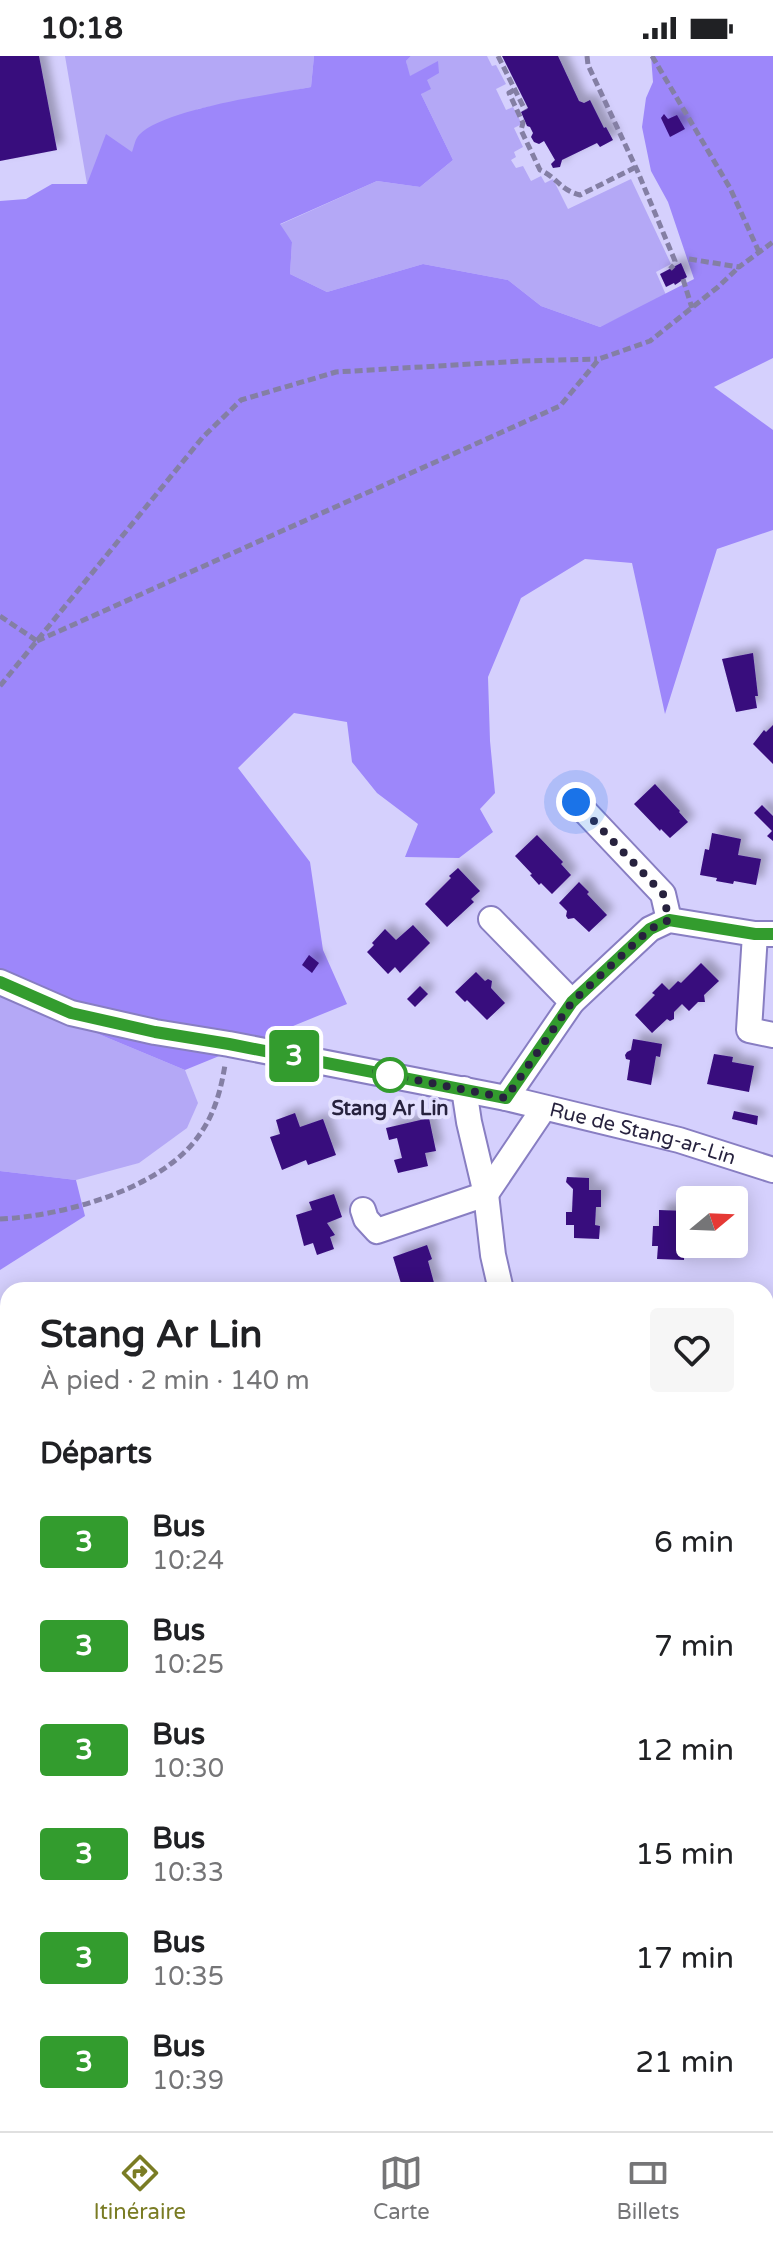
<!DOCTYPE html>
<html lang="fr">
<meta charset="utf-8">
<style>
body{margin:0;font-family:"Varela Round",sans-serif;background:#f6f6f6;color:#202124;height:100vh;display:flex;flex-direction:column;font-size:30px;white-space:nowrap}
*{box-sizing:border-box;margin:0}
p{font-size:26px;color:#757577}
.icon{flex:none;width:44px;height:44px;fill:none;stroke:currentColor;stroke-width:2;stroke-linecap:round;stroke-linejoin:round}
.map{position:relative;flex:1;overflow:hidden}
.side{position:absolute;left:0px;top:1226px;width:774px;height:850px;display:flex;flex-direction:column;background:#fff;border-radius:24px 24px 0 0;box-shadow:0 4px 20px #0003}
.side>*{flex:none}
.badge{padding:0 16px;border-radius:6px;font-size:28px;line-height:52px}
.needle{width:52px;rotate:71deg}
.fabs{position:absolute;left:676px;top:1130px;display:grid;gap:16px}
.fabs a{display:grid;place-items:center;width:72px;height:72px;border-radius:8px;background:#fff;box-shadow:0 4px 20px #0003;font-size:40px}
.you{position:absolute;width:40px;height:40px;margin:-20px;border:6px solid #fff;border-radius:50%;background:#1a73e8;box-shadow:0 0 0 12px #1a73e833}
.map>.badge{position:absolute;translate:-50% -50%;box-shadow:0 0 0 4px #fff}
h2{padding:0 40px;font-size:30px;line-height:72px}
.round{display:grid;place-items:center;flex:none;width:84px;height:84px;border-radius:8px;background:#f6f6f6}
.headline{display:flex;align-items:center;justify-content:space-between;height:136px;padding:0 40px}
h1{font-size:38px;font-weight:700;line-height:60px}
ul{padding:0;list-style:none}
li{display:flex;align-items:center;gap:24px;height:104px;padding:0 40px}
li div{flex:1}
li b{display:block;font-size:30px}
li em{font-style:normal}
li .badge{min-width:88px;font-weight:700;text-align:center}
.status{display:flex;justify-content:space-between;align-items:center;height:56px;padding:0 40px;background:#fff;direction:ltr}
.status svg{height:22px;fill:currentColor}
.tabs{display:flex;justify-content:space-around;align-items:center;height:112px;border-top:2px solid #e0e0e0;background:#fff;font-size:22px;color:#757577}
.tabs a{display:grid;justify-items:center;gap:4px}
.tabs .current{color:#7a7c24}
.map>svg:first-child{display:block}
.green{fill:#b4a8f6}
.forest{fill:#9d87fa}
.building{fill:#370b7d;filter:url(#shadow)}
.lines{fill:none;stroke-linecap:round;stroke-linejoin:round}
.street-casing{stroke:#887ec2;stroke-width:28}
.path{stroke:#847fa4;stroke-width:5;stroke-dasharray:8 4;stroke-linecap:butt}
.street{stroke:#fff;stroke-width:24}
.line-casing{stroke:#fff;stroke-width:18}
.line{stroke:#339c2e;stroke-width:12}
.walk{stroke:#27223e;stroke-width:8;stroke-dasharray:0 14.4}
.stop-dot{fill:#fff;stroke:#339c2e;stroke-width:4}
.labels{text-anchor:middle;stroke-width:8;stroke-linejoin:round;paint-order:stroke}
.stop-label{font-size:20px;font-weight:bold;fill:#27223e;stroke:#e3e0fe}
.street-label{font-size:20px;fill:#27223e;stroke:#e3e0fe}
</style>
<div class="status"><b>10:18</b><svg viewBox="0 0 49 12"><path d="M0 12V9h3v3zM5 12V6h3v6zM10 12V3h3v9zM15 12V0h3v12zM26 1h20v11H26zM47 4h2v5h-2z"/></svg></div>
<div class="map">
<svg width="773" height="2075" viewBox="0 0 773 2075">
<defs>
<filter id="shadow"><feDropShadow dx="7" dy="-7" stdDeviation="4" flood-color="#0004"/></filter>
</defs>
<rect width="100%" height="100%" fill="#d5d0fd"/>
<!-- green -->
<g class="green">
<path d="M65 0H314L311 31 198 53 87 128Z"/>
<path d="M411 0H487L492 10 496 9 506 28 496 33 506 54 513 51 522 68 514 72 523 91 514 96 516 101 511 104 516 112 523 110 531 125 541 120 545 127 553 123 568 153 631 123 671 208 656 216 666 239 600 271 541 250 508 224 423 208 327 236 290 218 292 186 279 169 377 125 420 131 453 104 421 38 426 24 438 6 409 21 406 5Z"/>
<path d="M0 937 185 1014 198 1047 187 1072 139 1107 76 1124 0 1115Z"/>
</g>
<!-- forest -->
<g class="forest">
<path d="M314 0H411L406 5 410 20 438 5 439 17 427 24 431 33 421 38 453 104 420 131 377 125 280 168 292 186 290 218 327 236 423 208 508 224 541 250 600 271 694 223 668 146 651 115 642 71 646 42 653 26 651 0H773V302L714 331 773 374V474L717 493 665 658 632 507 585 503 521 542 488 621 490 685 495 737 480 753 493 776 459 802 405 801 418 768 377 737 352 706 347 666 294 657 238 712 310 806 323 894 347 948 185 1014 0 937V145L26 143 52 128H87L106 78 132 96C134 91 135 83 139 79 164 53 273 38 311 31Z"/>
<path d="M0 1115 76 1124 85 1160 0 1214Z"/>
</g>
<!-- building -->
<g class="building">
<path d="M0 0H39L57 94 0 105Z"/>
<path d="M502 0H558L579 45 584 47 590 44 604 72 606 71 613 84 600 91 597 87 562 104 560 111 553 112 551 108 555 104 544 85 539 88 534 86 531 81 533 77 530 71 527 70 521 56 528 52Z"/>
<path d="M664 58 668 63 677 59 685 73 670 81 661 62Z"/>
<path d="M681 207 687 221 675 229 674 227 666 231 660 218Z"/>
<path d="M753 597 758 640H755L757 652 736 656 722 603Z"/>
<path d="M773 669V708L753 688 764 674 766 676Z"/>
<path d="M655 728 680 755 679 756 688 766 670 782 661 773 660 775 634 748Z"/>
<path d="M762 749 773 760V785L767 780 772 775 754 757Z"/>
<path d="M712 777 741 783 738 799 761 803 756 829 734 825 733 828 716 825 717 822 700 819 705 793 709 794Z"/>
<path d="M537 779 563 806 561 808 571 819 552 838 541 827 539 829 530 819 532 818 515 800Z"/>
<path d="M458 812 480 835 471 843 474 846 447 871 425 848 451 822 449 820Z"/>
<path d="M579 826 589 836 587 838 607 859 589 876 574 862 568 863 566 860 567 855 559 847Z"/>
<path d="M413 869 430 887 400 917 395 911 388 918 367 896 374 889 372 887 385 873 396 884Z"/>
<path d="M309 899 319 907 312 917 302 909Z"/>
<path d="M701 907 719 925 704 939 705 946H698L689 955 682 948 674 956V963L670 965 667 963 652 977 635 959 655 939 652 937 662 927 669 934 678 925 681 927Z"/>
<path d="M476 916 485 925 488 923 492 925 491 932 505 947 487 964 467 944 465 946 455 936Z"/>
<path d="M420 930 428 938 415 951 407 943Z"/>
<path d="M633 983 662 988 660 1001 656 1000 651 1029 627 1024 630 1004 626 1003 625 999 627 996 631 994Z"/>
<path d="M714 998 733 1001 732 1006 754 1010 749 1036 707 1028Z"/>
<path d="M734 1055 758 1060 757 1069 732 1063Z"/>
<path d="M295 1057 300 1071 323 1063 336 1099 308 1109 306 1104 282 1114 270 1081 280 1078 276 1064Z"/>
<path d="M429 1062 436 1095 425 1097 428 1110 398 1117 394 1104 402 1102 397 1082 389 1084 386 1072Z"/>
<path d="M567 1121 589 1122V1134H601V1151H596L595 1169 600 1170 599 1183 574 1182V1169H566V1156H572L573 1133 566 1126Z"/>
<path d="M334 1138 342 1161 327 1167 335 1179 330 1181 334 1193 317 1199 313 1187 304 1190 296 1159 312 1154 309 1146Z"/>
<path d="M659 1154 686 1155 684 1204 657 1203 658 1190H652L653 1170H659Z"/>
<path d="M427 1189 432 1203 428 1205 436 1234H403L393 1201Z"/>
<path d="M766 1268H773V1319L766 1318Z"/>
</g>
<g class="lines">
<defs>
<g id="street">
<path d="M576 746 663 838 669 864"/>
<path d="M491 863 572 946"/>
<path d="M755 878 749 974 773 979"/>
<path id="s1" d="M0 926 71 957 155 976 229 988 506 1042 679 1084 773 1114"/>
<path d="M464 1033 469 1066 486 1138 493 1199 501 1234"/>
<path d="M506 1042 572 946 650 873 669 864 755 878H773"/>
<path d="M486 1138 544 1052"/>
<path d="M363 1154 366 1163 377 1175 486 1138"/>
<path d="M766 1475H773"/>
</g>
</defs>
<!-- street casing -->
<use href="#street" class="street-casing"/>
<!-- path -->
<g class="path">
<path d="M498 0 525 54"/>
<path d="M587 0 588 9 637 114 675 205 674 209 670 213"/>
<path d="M652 0 730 132 759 196"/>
<path d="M514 34 509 37 523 67 521 74 540 114C558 122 560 134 580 139L636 111"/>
<path d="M689 203 739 211 773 186"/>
<path d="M683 223 692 252"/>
<path d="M0 560 37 585"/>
<path d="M37 585 560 350 599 303 650 285 718 231 739 211"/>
<path d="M0 630 203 381 241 344 336 316 522 305 597 303"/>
<path d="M0 1163C63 1160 163 1133 200 1078 215 1057 221 1033 225 1009"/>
<path d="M766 1869 773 1866"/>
<path d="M408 2075 423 2068"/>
</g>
<!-- street -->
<use href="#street" class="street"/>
</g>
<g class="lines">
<defs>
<path id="line" d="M0 926 71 957 155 976 229 988 506 1042 572 946 650 873 669 864 755 878H773"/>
</defs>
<!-- line casing -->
<use href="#line" class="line-casing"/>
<!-- line -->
<use href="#line" class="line"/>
<!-- walk -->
<path class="walk" d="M390 1019 376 1016 506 1042 572 946 650 873 669 864 663 838 576 746"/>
</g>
<!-- markers -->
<circle class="stop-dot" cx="390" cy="1019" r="16"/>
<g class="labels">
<!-- stop labels -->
<g class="stop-label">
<text x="390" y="1059">Stang Ar Lin</text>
</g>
<!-- street labels -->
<g class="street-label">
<text dy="7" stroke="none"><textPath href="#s1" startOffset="662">Rue de Stang-ar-Lin</textPath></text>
</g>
</g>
</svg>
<div class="fabs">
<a><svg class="needle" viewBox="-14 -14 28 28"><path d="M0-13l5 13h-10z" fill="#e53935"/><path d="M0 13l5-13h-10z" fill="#757577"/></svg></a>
</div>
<div class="you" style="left:576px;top:746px"></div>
<b class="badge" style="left:294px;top:1000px;background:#339c2e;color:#fff">3</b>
<section class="side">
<div class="headline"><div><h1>Stang Ar Lin</h1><p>À pied · 2 min · 140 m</p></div><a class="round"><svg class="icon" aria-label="heart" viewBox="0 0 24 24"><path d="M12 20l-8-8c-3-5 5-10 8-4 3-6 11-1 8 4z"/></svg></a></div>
<h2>Départs</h2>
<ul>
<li><span class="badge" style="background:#339c2e;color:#fff">3</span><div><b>Bus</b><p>10:24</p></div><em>6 min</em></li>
<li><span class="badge" style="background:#339c2e;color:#fff">3</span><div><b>Bus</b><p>10:25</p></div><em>7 min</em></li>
<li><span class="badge" style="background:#339c2e;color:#fff">3</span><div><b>Bus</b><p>10:30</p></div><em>12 min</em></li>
<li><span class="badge" style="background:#339c2e;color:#fff">3</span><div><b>Bus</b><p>10:33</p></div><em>15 min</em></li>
<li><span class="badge" style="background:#339c2e;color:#fff">3</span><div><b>Bus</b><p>10:35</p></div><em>17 min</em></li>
<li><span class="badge" style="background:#339c2e;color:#fff">3</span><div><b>Bus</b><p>10:39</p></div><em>21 min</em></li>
</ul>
</section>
</div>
<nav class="tabs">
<a class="current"><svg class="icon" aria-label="directions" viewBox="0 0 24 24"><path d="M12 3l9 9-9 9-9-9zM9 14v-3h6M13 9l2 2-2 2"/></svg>Itinéraire</a>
<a><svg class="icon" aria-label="map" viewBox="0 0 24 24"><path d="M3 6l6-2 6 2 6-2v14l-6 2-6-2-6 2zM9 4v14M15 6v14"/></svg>Carte</a>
<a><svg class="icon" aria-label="tickets" viewBox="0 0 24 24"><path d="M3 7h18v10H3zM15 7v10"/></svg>Billets</a>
</nav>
